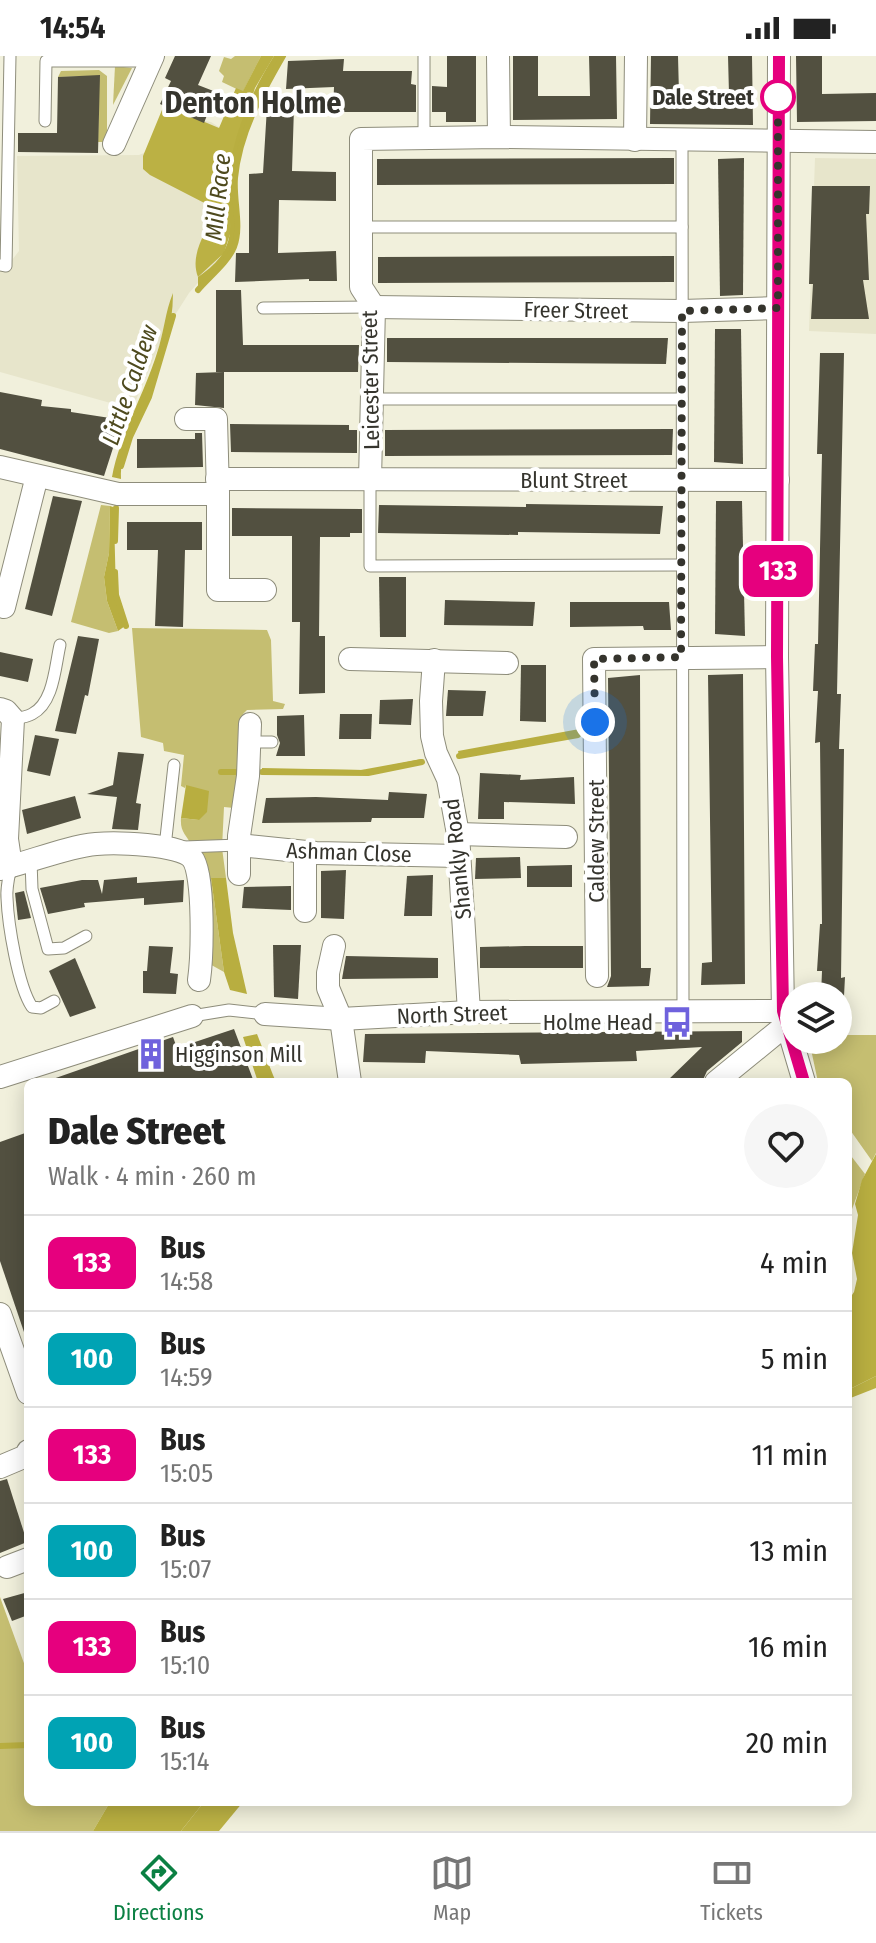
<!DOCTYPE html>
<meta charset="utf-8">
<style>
body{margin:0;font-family:"Fira Sans Condensed",sans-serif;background:#f6f6f6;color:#222;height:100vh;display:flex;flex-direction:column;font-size:30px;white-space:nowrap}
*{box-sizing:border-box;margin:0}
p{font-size:26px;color:#767676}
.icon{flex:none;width:44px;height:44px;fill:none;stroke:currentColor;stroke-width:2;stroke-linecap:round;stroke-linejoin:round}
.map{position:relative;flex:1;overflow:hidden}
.panel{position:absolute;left:24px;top:1022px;width:828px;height:728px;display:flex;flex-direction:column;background:#fff;border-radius:12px;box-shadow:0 4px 20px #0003}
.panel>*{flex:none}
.badge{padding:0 16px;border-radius:12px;font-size:28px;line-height:52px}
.buttons{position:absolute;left:780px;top:926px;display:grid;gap:16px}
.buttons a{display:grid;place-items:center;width:72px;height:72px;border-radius:50%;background:#fff;box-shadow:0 4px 20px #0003;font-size:40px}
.you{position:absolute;width:40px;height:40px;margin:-20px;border:6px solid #fff;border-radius:50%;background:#1a73e8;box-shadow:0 0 0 12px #1a73e833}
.map>.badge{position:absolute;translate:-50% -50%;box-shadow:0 0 0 4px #fff}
.round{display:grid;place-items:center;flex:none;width:84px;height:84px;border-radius:42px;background:#f6f6f6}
.summary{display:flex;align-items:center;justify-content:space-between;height:136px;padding:0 24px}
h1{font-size:38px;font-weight:800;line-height:60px}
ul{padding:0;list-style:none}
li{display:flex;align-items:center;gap:24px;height:96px;padding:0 24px;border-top:2px solid #e0e0e0}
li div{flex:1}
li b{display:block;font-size:30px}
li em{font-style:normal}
li .badge{min-width:88px;font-weight:700;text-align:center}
.status{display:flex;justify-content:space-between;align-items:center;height:56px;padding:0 40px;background:#fff;direction:ltr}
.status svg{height:22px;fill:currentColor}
.tabs{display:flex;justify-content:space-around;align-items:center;height:112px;border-top:2px solid #e0e0e0;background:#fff;font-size:22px;color:#767676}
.tabs a{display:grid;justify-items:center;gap:4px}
.tabs .current{color:#0b8043}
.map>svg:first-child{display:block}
.built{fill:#e7e5cb}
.green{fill:#c5be71}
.forest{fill:#bbb144}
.water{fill:#b8ae40}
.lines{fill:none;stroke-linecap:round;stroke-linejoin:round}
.stream{stroke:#b8ae40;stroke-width:6}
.building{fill:#525040}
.lane-casing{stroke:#8e8d7b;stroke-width:13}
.street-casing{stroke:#8e8d7b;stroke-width:24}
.lane{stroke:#fff;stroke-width:11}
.street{stroke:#fff;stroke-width:22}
.line-casing{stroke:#fff;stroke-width:18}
.line{stroke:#e6007e;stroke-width:12}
.walk{stroke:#35342d;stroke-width:8;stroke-dasharray:0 14.4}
.stop-dot{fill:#fff;stroke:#e6007e;stroke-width:4}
.labels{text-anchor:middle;stroke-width:8;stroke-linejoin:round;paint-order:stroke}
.stop-label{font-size:22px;font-weight:bold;fill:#35342d;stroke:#fff;text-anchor:end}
.street-label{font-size:22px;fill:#35342d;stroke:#fff}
.poi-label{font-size:22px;fill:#35342d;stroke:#fff;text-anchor:end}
.water-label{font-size:24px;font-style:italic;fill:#4e4a1e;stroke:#fff}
.district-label{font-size:30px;font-weight:bold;fill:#35342d;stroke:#fff}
</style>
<div class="status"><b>14:54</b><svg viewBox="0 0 49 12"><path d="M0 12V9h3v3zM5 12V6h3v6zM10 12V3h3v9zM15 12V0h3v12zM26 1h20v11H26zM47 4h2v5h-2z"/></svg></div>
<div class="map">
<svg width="876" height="1775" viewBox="0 0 876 1775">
<rect width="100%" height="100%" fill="#f1f0dc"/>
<!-- built -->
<g class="built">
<path d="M177 60 211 66 231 79 234 165 218 204 189 237 168 270 132 353 0 316V211L9 208 19 195 17 100 139 99 146 96Z"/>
<path d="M815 102 876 103V278L809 275Z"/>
</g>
<!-- green -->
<g class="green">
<path d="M235 0H261L243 36 222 26 224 20 219 15 224 1 231 3Z"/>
<path d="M115 10 132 12 113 49Z"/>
<path d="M99 14 107 20V86H98L99 20 58 21 61 15Z"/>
<path d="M101 449 110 450 109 497 104 521 107 545 118 575 109 577 71 566Z"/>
<path d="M132 572 267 574 271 584 273 645 285 648 283 653 247 654 243 658 234 752 224 751 222 792 226 822H211L224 916 206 906 192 790C186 778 180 776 181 762L199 764 186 729 185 732 181 730 184 699 164 695 163 687 141 681Z"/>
<path d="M838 979H876V1097L872 1105 848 1071V1026H818L809 984H838Z"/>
<path d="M848 1096 865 1118 848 1164Z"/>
<path d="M0 1541 25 1610H28V1746H110L93 1775H0Z"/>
</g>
<!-- forest -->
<g class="forest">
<path d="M261 0H274L255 32 229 113 231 175 224 197 198 221C192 206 198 190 205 176 210 167 217 166 218 154L150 119 143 113V100L164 49 219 72 236 32 243 35Z"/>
<path d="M876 1320V1332L848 1343V1334Z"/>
<path d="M204 1746H243L219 1775H181Z"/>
</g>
<!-- water -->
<g class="water">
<path d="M274 0H283C261 38 239 78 235 122 233 144 242 170 234 191 228 206 209 221 198 234V221C251 185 220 158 230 109 237 70 253 33 274 0Z"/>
<path d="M173 237C173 272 162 308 149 341 139 367 119 393 121 423L112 421C120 378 144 339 157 297 164 277 165 256 173 237Z"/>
<path d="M110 450 116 452 114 460 116 539 125 570 118 575 107 545 104 521 109 497Z"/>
<path d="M585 672 587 677 459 700 458 695Z"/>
<path d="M421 703 422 706 368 717 262 716V712L361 714Z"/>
<path d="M186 729 209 735 207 756 199 764 181 762Z"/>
<path d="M211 822H226L233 877 247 938 230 934 224 916Z"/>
<path d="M257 978 273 1019 276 1026H258L243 981Z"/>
<path d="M876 1098V1320L848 1334V1245L854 1236 857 1223 852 1197 858 1159 855 1148 862 1124Z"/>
<path d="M110 1746H204L181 1775H93Z"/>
</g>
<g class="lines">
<!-- stream -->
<g class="stream">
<path d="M198 234C209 221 228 206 234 191 242 170 233 144 235 122 239 78 261 38 283 0"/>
<path d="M121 410 130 381 149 341 173 260"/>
<path d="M115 485 116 452"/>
<path d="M115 516 116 539 126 570"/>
<path d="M459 700 578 679"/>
<path d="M221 716H235"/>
<path d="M262 716 368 717 422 706"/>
<path d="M0 1690 28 1689"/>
</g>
</g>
<!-- building -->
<g class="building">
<path d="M175 0H211L198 29 216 36 204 67 160 48 171 25 165 22Z"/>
<path d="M447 0H476V66H446V56H432V30L447 31Z"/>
<path d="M513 0H538V40H590L589 0H616L617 63 513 64Z"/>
<path d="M651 0H678L679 38H729L728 0H752L753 69 650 68Z"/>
<path d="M796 0H822V38L876 37V65L797 66Z"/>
<path d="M344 3 343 15H412L411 28 416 29V56H333L334 31 286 33 288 5Z"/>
<path d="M100 19 98 97 18 96V77H57L58 21Z"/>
<path d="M267 51H294L292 115 336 116V145L279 144 278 197 336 195 337 225H309V223L235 226 236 197H249V118L263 117Z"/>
<path d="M674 102V128L377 129V103Z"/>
<path d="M744 102 743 239 720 240 718 103Z"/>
<path d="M812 130H870L869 158H866L869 224H863L869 263H811L813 228H809Z"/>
<path d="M674 200V226L378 227V201Z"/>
<path d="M216 234H241L243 289H359L358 316H216Z"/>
<path d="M715 273H741L743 408 714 406Z"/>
<path d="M387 282H668L666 308 387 306Z"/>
<path d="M820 297H844L837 638H841L839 693H844L841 922 845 921 844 940H821L822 915H817L820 868H822L820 686 815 687 818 635H813L815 588H818L822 398H817Z"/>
<path d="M224 316V352L195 349 196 317Z"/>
<path d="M0 336 42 344 41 350 71 353V356L110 362 121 367 104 420 0 393Z"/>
<path d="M230 368 349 369V374H357V397L231 396Z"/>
<path d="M673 373 672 399 385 400V374Z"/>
<path d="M195 377H202L203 411 137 412V383H195Z"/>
<path d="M53 440 82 445 52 560 25 553Z"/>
<path d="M716 445H742L745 580 715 578Z"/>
<path d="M526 448 663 450 660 478 518 476V479L378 477 379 449 526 451Z"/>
<path d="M232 452 362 453V477H350V481H320L319 580H325V637L299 638 300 566H292V480H232Z"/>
<path d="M127 466H202V494H185L183 571 155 570 158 494H127Z"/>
<path d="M379 521H406V581H380Z"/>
<path d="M445 544 535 546 533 570 444 569Z"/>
<path d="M570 546H669L671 574H644L643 570 570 571Z"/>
<path d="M78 580 99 583 88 640 85 639 76 678 55 675Z"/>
<path d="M0 596 33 603 28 626 0 620Z"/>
<path d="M521 609H546V666L520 665Z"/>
<path d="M743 618 745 928 701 929 702 907 712 906 708 619Z"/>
<path d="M640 619 641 912H651L649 930 607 931 611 920 608 622Z"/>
<path d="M448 634 486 635 483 660H446Z"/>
<path d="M413 643 411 669 379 668 380 644Z"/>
<path d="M340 658H372L371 683H339Z"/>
<path d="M304 659 305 700H276L280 687 277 679V660Z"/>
<path d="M35 679 59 683 50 720 27 715Z"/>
<path d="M118 696 144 698 136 747 141 748 138 774 112 773 117 741 87 738 113 729Z"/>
<path d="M480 717 521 719 520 724 574 721 575 748 504 746V763H478Z"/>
<path d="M389 736 427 738 424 762H372L371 766 262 767 266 742 316 741 388 744Z"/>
<path d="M75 740 81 762 27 778 22 754Z"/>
<path d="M520 801 521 822 475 823 476 802Z"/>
<path d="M572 809V831H527V810Z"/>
<path d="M346 814 344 863 321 862V815Z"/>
<path d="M433 819 432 860H404L407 820Z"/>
<path d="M137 821V827L184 824 183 846 144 849V842L84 847 85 851 48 858 40 832 82 824H98L102 838 104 824Z"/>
<path d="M291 830V854L242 852 244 831Z"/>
<path d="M24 835 31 862 18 864 15 837Z"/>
<path d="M273 889H301L298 943 274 941Z"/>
<path d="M149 890 173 891 170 917 178 918 176 938 143 937V915H147Z"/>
<path d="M525 890H583V912H480V891Z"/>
<path d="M346 900 438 902V922L342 923Z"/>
<path d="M75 902 96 952 70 961 49 915Z"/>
<path d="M234 973 254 1026H51L50 1024 173 981 177 992Z"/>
<path d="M742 975V986L707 1015 702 1026H666L702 991 636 995 637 1005 521 1008 519 999 426 995 425 1007 363 1006 365 978Z"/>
<path d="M28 1076V1278L25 1279 0 1205V1086Z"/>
<path d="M7 1423 27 1486 0 1497V1425Z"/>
<path d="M28 1536V1559L12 1565 3 1543Z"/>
</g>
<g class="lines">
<defs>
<g id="lane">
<path d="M45 65 46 5H151"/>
<path d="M424 80V0"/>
<path d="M682 85 683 955"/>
<path d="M361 171H682"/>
<path d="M0 209 6 210 10 0"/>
<path d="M263 252 373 251"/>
<path d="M372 343H682"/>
<path d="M370 424V510L682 509"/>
<path d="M13 663C19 662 27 661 32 658 54 647 55 610 60 589"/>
<path d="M249 686H272"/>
<path d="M165 791 174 709"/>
<path d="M184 791 239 789"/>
<path d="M31 805 32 833 48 893 64 892 86 880"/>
<path d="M11 810C9 820 6 832 7 842 8 868 18 930 32 951L41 952 54 945"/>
<path d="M192 960 229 954 265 958"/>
</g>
<g id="street">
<path d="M498 0 499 81"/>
<path d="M779 0 777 601 783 955 804 1026"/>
<path d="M635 84 636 0"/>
<path d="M114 88 153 0"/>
<path d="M374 251 682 255 778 252"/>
<path d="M186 363H216L218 437"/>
<path d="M0 411 118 438H218V534H265"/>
<path d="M217 423 778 424"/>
<path d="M370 424 374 251 361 231V83L499 81 876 86"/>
<path d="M4 551 37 420"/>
<path d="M350 603 507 607"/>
<path d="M434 604 431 645 432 680 436 697 448 723 458 778 469 956"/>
<path d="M0 653 6 655 13 663 7 783 11 810"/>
<path d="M458 778 566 781"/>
<path d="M239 789 316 797 459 800"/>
<path d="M0 813C31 806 65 791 96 788 115 786 180 788 192 802 205 817 202 903 199 924"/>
<path d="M239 818V780L248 720 250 668"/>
<path d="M305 855V796"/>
<path d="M334 890 328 917V932L341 963 350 1026"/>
<path d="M597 920 594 603 777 601"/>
<path d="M265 958 341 963 469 956 783 955"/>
<path d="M0 1021 192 960"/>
<path d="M716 1026 787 968"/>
<path d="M0 1258 28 1337"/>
<path d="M0 1411 26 1400 28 1395"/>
<path d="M7 1511 28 1503"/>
</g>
</defs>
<!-- lane casing -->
<use href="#lane" class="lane-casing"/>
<!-- street casing -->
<use href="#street" class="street-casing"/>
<!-- lane -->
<use href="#lane" class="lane"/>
<!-- street -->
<use href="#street" class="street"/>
</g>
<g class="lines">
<defs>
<path id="line" d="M779 0 777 601 783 955 804 1026"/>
</defs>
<!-- line casing -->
<use href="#line" class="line-casing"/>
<!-- line -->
<use href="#line" class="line"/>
<!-- walk -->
<path class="walk" d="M595 666 594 603 681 601 682 255 778 252V41"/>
</g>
<!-- icons -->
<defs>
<symbol id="bus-bare" viewBox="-9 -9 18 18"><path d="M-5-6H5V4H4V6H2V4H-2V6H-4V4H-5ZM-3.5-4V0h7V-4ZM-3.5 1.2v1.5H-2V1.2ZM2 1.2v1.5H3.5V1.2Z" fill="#6f62dd" stroke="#fff" stroke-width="2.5" paint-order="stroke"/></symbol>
<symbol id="building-bare" viewBox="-9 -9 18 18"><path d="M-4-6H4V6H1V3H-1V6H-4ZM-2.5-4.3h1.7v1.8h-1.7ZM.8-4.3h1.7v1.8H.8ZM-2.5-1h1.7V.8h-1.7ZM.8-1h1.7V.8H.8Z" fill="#6f62dd" stroke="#fff" stroke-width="2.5" paint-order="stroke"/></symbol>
</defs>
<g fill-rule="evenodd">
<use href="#bus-bare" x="655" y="944" width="44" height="44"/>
<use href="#building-bare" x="129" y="976" width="44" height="44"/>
</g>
<!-- markers -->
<circle class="stop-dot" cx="778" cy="41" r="16"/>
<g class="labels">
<!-- stop labels -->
<g class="stop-label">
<text x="754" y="49">Dale Street</text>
</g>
<!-- street labels -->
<g class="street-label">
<text transform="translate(576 254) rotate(1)" y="8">Freer Street</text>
<text transform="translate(370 324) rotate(-91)" y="8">Leicester Street</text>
<text x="574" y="432">Blunt Street</text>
<text transform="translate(596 785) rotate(-90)" y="8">Caldew Street</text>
<text transform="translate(349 796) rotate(2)" y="8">Ashman Close</text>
<text transform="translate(457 803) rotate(-96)" y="8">Shankly Road</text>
<text transform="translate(452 958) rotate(-2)" y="8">North Street</text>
</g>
<!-- poi labels -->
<g class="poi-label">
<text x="653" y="974">Holme Head</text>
<text x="175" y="1006" text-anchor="start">Higginson Mill</text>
</g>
<!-- water labels -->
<g class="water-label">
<text transform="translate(218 141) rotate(-84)" y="8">Mill Race</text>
<text transform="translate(130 329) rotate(-71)" y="8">Little Caldew</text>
</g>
<!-- district labels -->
<g class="district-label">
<text x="253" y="57">Denton Holme</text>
</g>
</g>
</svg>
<div class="buttons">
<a><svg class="icon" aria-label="layers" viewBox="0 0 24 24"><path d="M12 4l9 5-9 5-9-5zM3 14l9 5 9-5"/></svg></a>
</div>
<div class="you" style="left:595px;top:666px"></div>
<b class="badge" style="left:778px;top:515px;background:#e6007e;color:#fff">133</b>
<section class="panel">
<div class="summary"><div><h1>Dale Street</h1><p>Walk · 4 min · 260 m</p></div><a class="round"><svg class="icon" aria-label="heart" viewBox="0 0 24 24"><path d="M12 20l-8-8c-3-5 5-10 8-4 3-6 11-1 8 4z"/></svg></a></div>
<ul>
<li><span class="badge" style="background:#e6007e;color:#fff">133</span><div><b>Bus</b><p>14:58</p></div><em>4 min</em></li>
<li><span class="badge" style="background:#00a3b4;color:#fff">100</span><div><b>Bus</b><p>14:59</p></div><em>5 min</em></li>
<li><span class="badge" style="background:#e6007e;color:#fff">133</span><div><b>Bus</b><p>15:05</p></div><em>11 min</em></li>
<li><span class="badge" style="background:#00a3b4;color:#fff">100</span><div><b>Bus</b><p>15:07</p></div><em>13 min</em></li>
<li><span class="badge" style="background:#e6007e;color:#fff">133</span><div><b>Bus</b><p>15:10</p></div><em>16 min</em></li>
<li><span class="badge" style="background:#00a3b4;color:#fff">100</span><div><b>Bus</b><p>15:14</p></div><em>20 min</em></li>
</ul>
</section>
</div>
<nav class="tabs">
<a class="current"><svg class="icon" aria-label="directions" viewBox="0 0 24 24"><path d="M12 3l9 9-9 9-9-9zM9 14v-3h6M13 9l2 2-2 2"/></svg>Directions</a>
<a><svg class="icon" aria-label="map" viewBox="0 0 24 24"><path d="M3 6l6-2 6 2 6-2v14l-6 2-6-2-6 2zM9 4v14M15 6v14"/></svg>Map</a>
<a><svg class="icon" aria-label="tickets" viewBox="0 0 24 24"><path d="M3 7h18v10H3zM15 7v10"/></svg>Tickets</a>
</nav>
